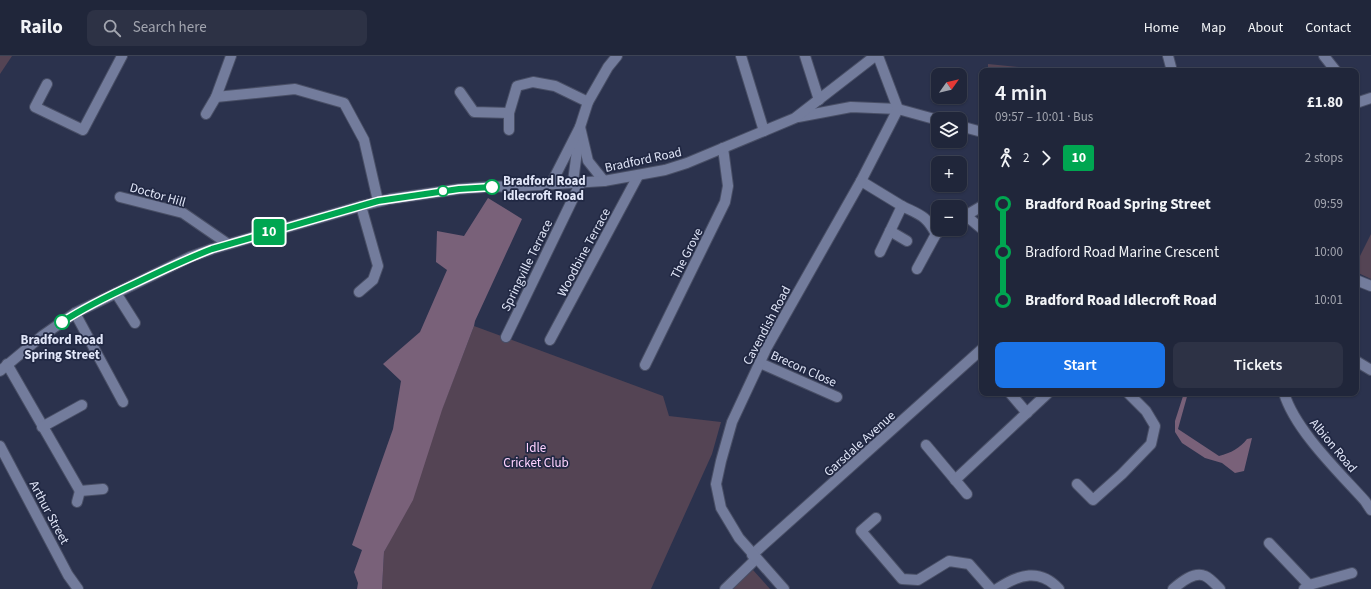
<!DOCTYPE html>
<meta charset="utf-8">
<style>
body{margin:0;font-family:"Source Sans 3",sans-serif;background:#2d3245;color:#f1f3f6;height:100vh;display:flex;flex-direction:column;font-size:15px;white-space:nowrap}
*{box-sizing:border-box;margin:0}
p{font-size:13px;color:#a2a5af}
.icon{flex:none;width:22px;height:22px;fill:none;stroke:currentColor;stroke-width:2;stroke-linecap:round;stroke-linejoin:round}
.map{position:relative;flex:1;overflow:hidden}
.panel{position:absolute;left:979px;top:12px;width:380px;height:328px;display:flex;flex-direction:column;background:#20263a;border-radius:8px;box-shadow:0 1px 3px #0004,0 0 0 1px #3d4354}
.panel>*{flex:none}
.badge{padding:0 8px;border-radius:3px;font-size:14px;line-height:26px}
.needle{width:26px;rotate:56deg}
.controls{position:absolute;left:931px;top:12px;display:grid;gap:8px}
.controls a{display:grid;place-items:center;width:36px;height:36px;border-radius:8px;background:#20263a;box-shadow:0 1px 3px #0004,0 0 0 1px #3d4354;font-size:20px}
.map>.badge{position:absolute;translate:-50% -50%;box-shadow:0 0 0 2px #fff}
.legs{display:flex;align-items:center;gap:6px;height:44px;padding:0 16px;font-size:13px}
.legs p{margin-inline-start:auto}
.summary{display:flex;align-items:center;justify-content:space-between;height:68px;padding:0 16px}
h1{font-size:22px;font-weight:600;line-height:30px}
.primary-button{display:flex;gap:8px;margin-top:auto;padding:8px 16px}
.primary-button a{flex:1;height:46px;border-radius:8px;background:#1a73e8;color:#fff;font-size:16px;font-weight:600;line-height:46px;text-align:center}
.primary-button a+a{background:#2d3245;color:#f1f3f6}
ul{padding:0 16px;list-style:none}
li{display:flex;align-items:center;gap:14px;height:48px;font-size:15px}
li i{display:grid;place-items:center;width:6px;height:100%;margin:0 5px;background:currentColor}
li i::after{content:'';width:10px;height:10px;margin:-5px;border:3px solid;border-radius:50%;background:#20263a}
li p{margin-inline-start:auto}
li:first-child i{background:linear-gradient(#0000 50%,currentColor 0)}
li:last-child i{background:linear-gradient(currentColor 50%,#0000 0)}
header{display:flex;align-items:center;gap:24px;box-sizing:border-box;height:56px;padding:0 20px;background:#20263a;border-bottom:1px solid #3d4354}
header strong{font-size:19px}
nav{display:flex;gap:22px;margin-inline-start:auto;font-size:14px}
.search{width:280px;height:36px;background:#2d3245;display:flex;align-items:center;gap:10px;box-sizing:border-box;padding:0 14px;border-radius:8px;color:#a2a5af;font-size:15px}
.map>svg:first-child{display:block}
.green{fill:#544454}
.forest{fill:#796179}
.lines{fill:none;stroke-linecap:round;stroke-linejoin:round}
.minor-casing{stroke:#494f66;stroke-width:12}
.minor{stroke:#737c9c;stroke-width:10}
.line-1-casing{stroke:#fff;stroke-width:9}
.line-1{stroke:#00a651;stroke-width:6}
.stop-1-dot{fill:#fff;stroke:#00a651;stroke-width:2}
.labels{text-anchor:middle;stroke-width:3.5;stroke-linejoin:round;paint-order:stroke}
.street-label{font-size:13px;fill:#e1e6f8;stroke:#212843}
.stop-label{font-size:13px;font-weight:bold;fill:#e1e6f8;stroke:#212843;text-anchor:start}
.park-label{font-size:13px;fill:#fed2ff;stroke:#212843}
</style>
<header>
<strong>Railo</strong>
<div class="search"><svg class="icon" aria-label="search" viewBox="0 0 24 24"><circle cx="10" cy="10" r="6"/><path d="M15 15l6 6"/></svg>Search here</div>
<nav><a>Home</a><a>Map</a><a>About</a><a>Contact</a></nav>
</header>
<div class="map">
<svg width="1371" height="533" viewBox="0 0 1371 533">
<rect width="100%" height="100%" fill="#2b324d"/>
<!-- green -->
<g class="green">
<path d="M0 0H12L0 18Z"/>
<path d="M988 8 1029 12V15H988Z"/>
<path d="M1371 178V223L1356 216V208Z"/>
<path d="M474 270 663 340 669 360 721 366 712 398 651 533H382L384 496 396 472Z"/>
<path d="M753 514 770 533H732L734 531Z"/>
</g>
<!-- forest -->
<g class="forest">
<path d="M488 142 522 163 475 265 474 270 442 354 413 444 384 496 382 533H357L358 527 354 516 362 494 352 489 393 373 401 325 383 308 420 276 447 214 436 206 437 175 464 180Z"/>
<path d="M1184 337H1188L1178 373 1219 400C1231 397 1240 392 1247 383L1252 382 1244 415 1235 417 1222 407 1205 402 1182 387 1175 376V365Z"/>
</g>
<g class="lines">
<defs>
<g id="minor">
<path d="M741 0 764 75"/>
<path d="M805 0 819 44"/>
<path d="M1168 0 1172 15"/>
<path d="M1324 0 1336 15"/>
<path d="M47 28 35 51 83 74 122 0"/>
<path d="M460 36 474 56 509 57"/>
<path d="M216 41 295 33 344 47 364 84 378 145"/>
<path d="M1356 47 1371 42"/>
<path d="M206 58 216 41 231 0"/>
<path d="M798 61 851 51 898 53 938 64"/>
<path d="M960 70 982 76"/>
<path d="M580 71 588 105 604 125"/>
<path d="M509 74V57L517 30 533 26 555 30 588 46"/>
<path d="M861 125 902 150 880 196"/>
<path d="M573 126 579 79"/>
<path d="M551 128 580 71 588 46 608 11 617 0"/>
<path d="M120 141 183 157 228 188"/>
<path d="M902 150C920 159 926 159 936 178L944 173"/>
<path d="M962 161 970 163 982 173"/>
<path d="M960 163 982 150"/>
<path d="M890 175 907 185"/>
<path d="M917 213 936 178"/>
<path d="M1356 224 1371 230"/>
<path d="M359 236 373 224 378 210 361 150"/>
<path d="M116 237 135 267"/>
<path d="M75 257 123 346"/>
<path d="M506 281 581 126"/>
<path d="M550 284 638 120"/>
<path d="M1356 305 1371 314"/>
<path d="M760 307 837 341"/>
<path d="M7 308 80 435"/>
<path d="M645 309 725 146 728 130 723 92"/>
<path d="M0 315 42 280 75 257 190 201 212 193 361 150 390 143 459 133 487 131 523 130 604 125 665 114 687 107 795 62 875 0"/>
<path d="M1010 337 1027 357"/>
<path d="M1284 337C1295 374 1339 416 1365 445L1371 454"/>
<path d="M42 371 82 349"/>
<path d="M926 389 967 438"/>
<path d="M0 390 68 519 78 533"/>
<path d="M955 424 1048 337"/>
<path d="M1077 428 1093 444 1122 418 1151 388 1155 370 1146 355 1128 337"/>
<path d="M77 446 80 435 103 433"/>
<path d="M876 462 861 475 902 523 918 524 949 505 969 508 991 533"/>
<path d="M1269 487 1309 529"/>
<path d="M752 499 982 293"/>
<path d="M725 533 756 503"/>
<path d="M784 533 739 482 721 452 716 428 721 405 732 366 767 291 861 125 898 53 878 0"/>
<path d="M997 533C1019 518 1040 512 1059 533"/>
<path d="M1173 533C1180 527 1194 515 1205 520 1210 522 1216 529 1220 533"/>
<path d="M1304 533 1309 529 1352 517"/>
</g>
</defs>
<!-- minor casing -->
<use href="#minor" class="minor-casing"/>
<!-- minor -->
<use href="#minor" class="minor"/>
</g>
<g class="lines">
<defs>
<path id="line-1" d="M62 266C85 251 110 239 136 227 161 215 186 203 212 193L378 145 459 133 492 131"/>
</defs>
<!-- line-1 casing -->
<use href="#line-1" class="line-1-casing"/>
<!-- line-1 -->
<use href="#line-1" class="line-1"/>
</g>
<!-- markers -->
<g class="stop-1-dot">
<circle cx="492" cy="131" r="7"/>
<circle cx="443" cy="135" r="5"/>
<circle cx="62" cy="266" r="7"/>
</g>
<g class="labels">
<!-- street labels -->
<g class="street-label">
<text transform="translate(643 103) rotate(-12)" y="5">Bradford Road</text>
<text transform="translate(158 138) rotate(16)" y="5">Doctor Hill</text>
<text transform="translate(583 196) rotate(-62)" y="5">Woodbine Terrace</text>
<text transform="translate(686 197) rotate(-63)" y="5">The Grove</text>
<text transform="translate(526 209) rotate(-64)" y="5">Springville Terrace</text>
<text transform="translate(766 269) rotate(-62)" y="5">Cavendish Road</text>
<text transform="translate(804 312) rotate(24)" y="5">Brecon Close</text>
<text transform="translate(859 387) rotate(-42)" y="5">Garsdale Avenue</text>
<text transform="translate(1334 389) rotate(50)" y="5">Albion Road</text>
<text transform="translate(50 456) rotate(62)" y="5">Arthur Street</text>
</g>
<!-- stop labels -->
<g class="stop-label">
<text x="503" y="129">Bradford Road<tspan x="503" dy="15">Idlecroft Road</tspan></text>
<text x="62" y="288" text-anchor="middle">Bradford Road<tspan x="62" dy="15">Spring Street</tspan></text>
</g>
<!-- park labels -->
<g class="park-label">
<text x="536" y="396">Idle<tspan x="536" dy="15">Cricket Club</tspan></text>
</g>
</g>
</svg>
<div class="controls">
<a><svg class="needle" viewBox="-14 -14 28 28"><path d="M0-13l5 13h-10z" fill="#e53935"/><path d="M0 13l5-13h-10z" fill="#a2a5af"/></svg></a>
<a><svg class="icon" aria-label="layers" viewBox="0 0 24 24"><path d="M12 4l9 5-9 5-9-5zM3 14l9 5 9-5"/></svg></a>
<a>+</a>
<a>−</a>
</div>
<b class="badge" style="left:269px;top:176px;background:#00a651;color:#fff">10</b>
<section class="panel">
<div class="summary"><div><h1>4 min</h1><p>09:57 – 10:01 · Bus</p></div><b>£1.80</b></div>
<div class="legs"><svg class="icon" aria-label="walk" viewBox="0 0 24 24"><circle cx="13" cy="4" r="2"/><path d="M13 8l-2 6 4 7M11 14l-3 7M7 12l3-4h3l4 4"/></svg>2<svg class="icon" aria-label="forward" viewBox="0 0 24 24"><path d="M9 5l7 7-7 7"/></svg><b class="badge" style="background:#00a651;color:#fff">10</b><p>2 stops</p></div>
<ul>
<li><i style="color:#00a651"></i><b>Bradford Road Spring Street</b><p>09:59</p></li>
<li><i style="color:#00a651"></i><span>Bradford Road Marine Crescent</span><p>10:00</p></li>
<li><i style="color:#00a651"></i><b>Bradford Road Idlecroft Road</b><p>10:01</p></li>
</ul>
<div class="primary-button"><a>Start</a><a>Tickets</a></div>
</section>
</div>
